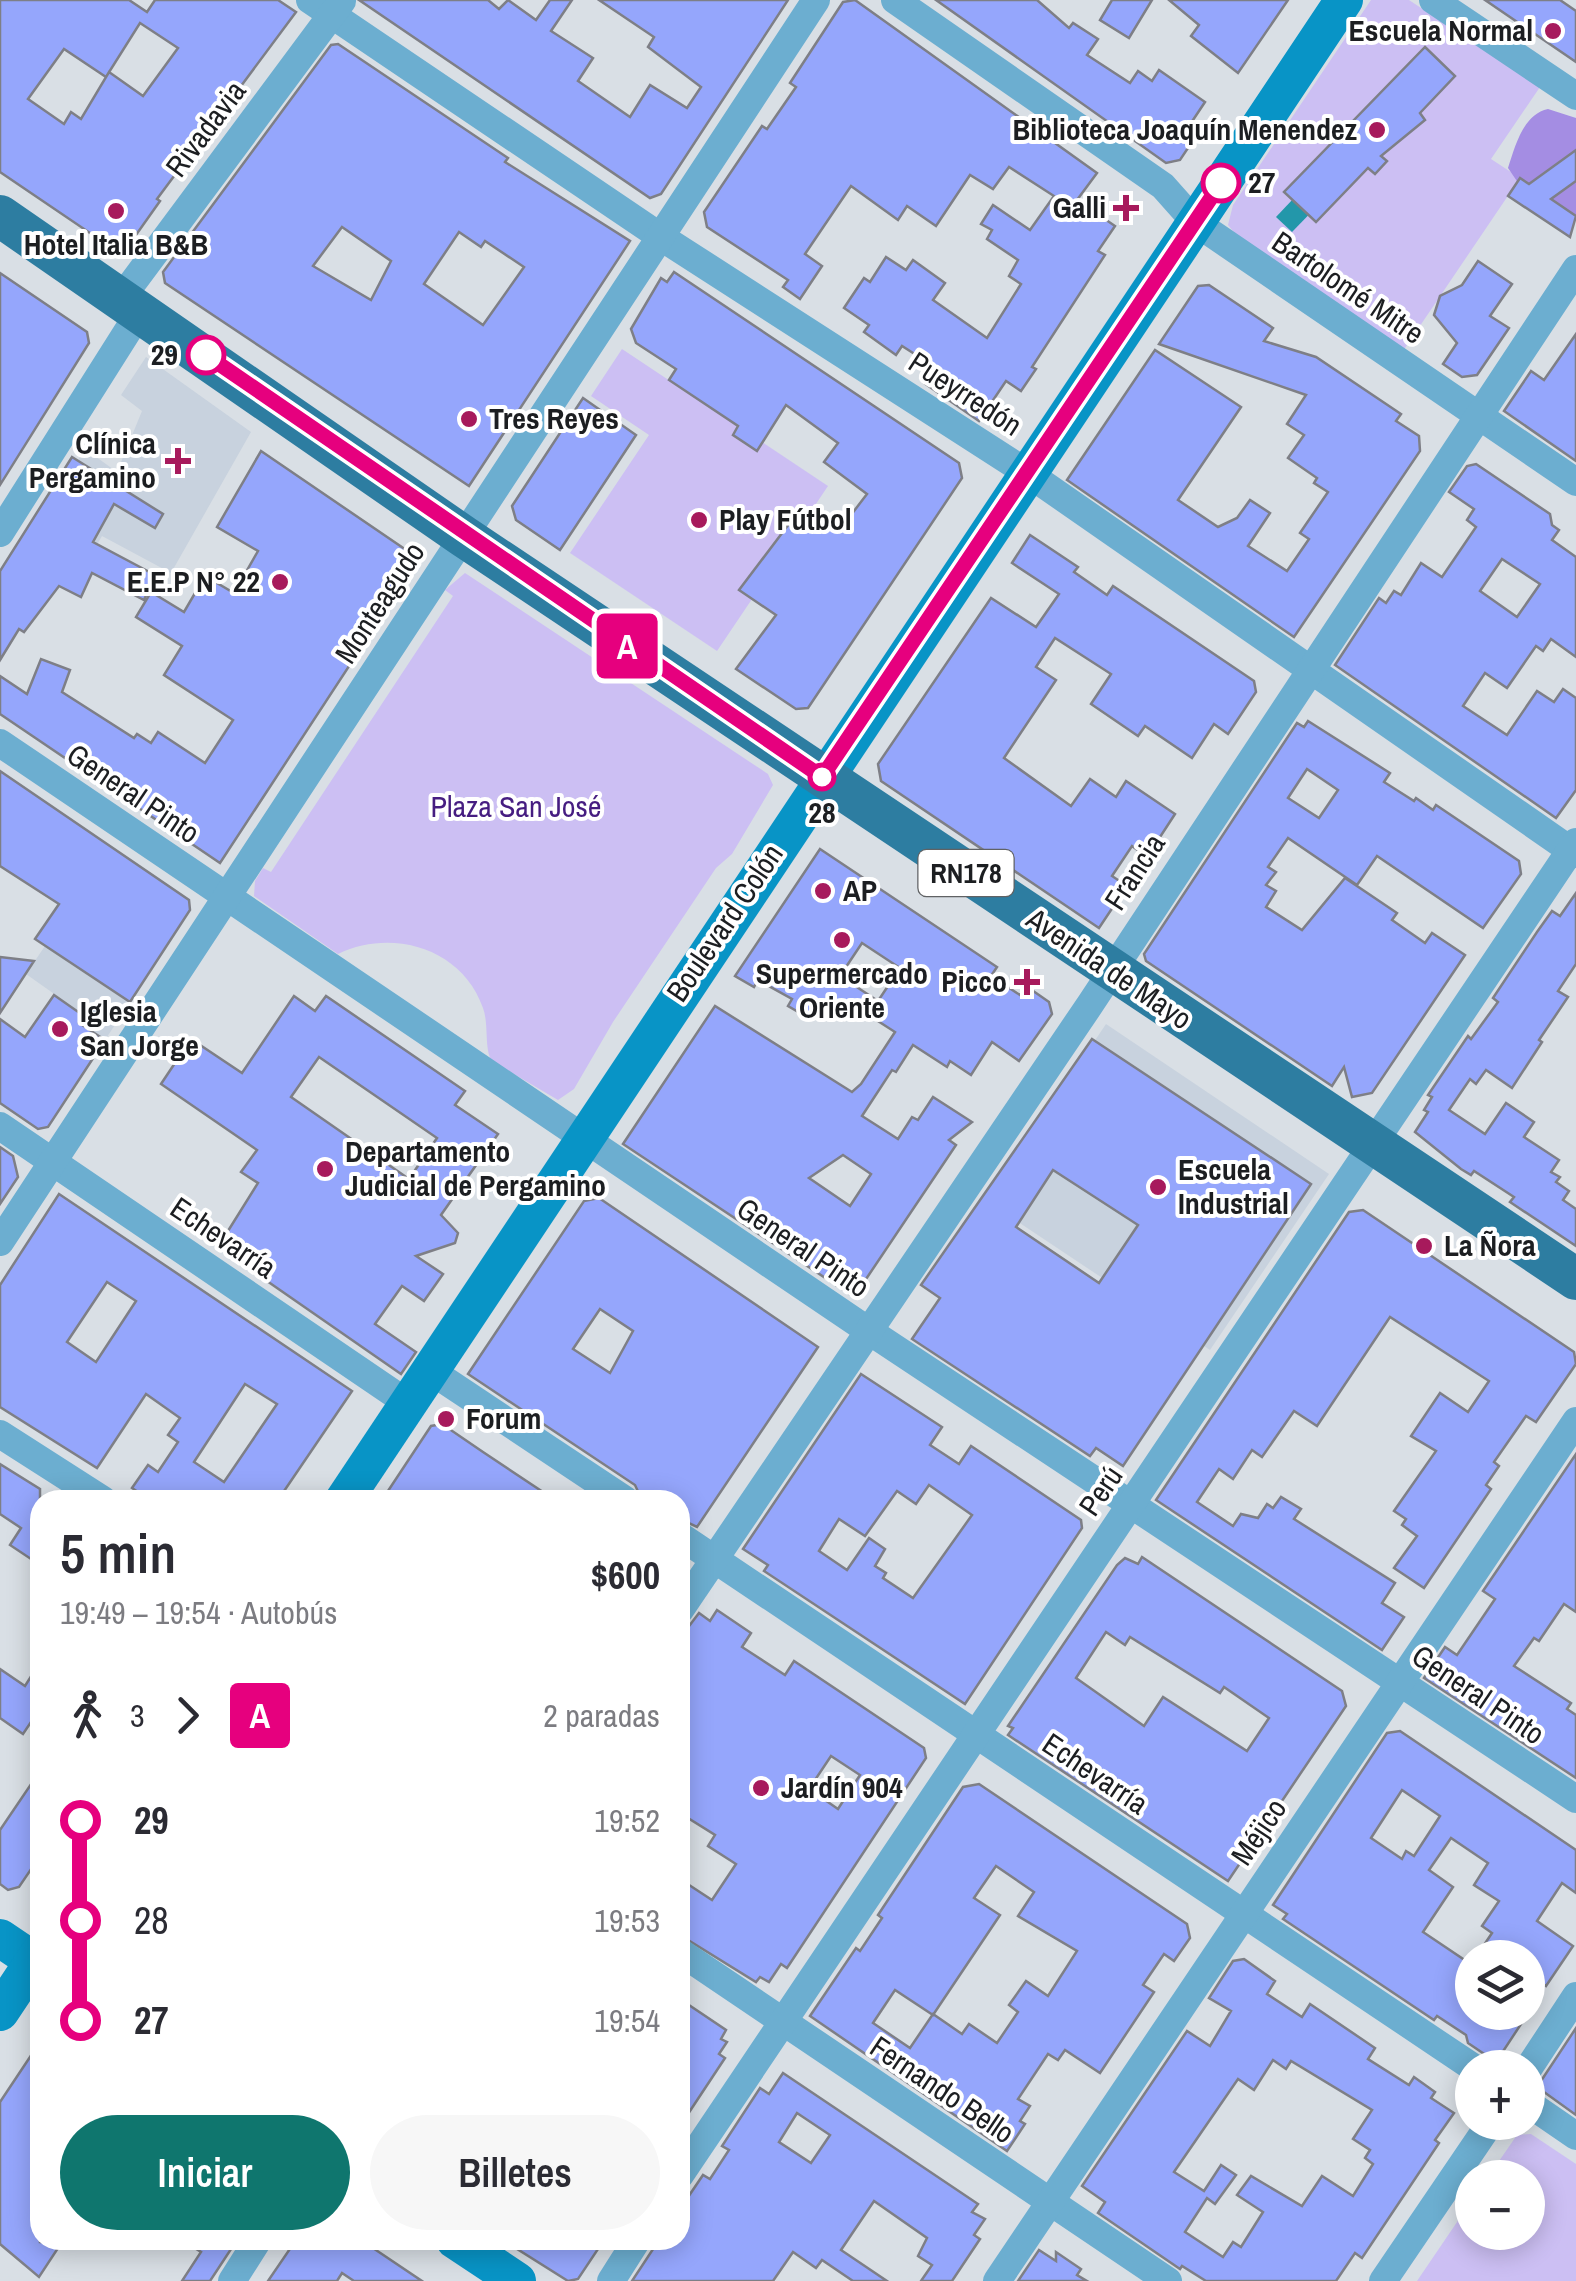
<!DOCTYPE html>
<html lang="es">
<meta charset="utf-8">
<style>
body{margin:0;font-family:"Archivo Narrow",sans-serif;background:#f7f7f7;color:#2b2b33;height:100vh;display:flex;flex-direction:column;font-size:38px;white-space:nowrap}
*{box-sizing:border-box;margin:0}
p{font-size:32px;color:#7c7c81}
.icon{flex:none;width:55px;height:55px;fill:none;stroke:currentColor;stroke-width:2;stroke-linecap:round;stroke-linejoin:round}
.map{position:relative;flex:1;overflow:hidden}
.side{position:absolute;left:30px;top:1490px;width:660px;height:760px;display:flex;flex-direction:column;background:#fff;border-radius:30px;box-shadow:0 5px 25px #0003}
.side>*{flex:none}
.badge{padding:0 20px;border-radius:8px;font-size:35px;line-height:65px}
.controls{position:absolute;left:1455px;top:1940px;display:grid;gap:20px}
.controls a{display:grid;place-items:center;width:90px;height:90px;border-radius:50%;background:#fff;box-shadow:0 5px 25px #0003;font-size:50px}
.map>.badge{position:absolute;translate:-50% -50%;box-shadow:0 0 0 5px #fff}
.legs{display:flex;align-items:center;gap:15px;height:110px;padding:0 30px;font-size:32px}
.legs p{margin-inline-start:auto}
.summary{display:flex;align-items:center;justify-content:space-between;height:170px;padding:0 30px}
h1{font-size:55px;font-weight:600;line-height:75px}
.action{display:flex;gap:20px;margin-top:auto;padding:20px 30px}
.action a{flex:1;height:115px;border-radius:60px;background:#0f766e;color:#fff;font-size:40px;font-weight:600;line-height:115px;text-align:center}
.action a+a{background:#f7f7f7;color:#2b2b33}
ul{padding:0 30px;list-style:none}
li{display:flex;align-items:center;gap:35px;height:100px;font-size:38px}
li i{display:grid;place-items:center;width:15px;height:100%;margin:0 12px;background:currentColor}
li i::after{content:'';width:25px;height:25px;margin:-12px;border:8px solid;border-radius:50%;background:#fff}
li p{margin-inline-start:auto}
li:first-child i{background:linear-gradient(#0000 50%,currentColor 0)}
li:last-child i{background:linear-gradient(currentColor 50%,#0000 0)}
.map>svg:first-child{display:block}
.built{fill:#c8d2de}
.green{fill:#ccbff3}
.forest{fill:#a48de3}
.water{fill:#2397aa}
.building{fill:#95a6fc;stroke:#7e7f86;stroke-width:2.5;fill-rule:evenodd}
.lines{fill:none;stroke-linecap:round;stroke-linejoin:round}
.minor{stroke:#6caed0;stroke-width:28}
.secondary{stroke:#0894c6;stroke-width:38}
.primary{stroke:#2d7da1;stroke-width:42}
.line-1-casing{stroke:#fff;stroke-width:22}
.line-1{stroke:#e6007e;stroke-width:15}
.poi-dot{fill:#a71a5c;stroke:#fff;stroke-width:4}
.stop-1-dot{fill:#fff;stroke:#e6007e;stroke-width:5}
.labels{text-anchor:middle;stroke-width:8;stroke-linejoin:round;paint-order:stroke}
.shield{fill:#fff;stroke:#606264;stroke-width:2.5}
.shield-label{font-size:28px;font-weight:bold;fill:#1c1e21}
.poi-label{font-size:30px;font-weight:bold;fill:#1c1e21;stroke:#fff;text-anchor:start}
.street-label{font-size:30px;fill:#1c1e21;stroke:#fff}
.stop-label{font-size:30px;font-weight:bold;fill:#1c1e21;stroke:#fff;text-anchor:start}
.park-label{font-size:30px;fill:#461d81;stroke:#fff}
</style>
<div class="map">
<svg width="1576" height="2281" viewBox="0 0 1576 2281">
<rect width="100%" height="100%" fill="#d9dfe5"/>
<!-- built -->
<g class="built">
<path d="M146 357 251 432 171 573 102 536 92 553 41 519 85 449 117 472 142 411 121 395Z"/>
<path d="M45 946 130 1002 105 1040 79 1023 84 1015 26 974Z"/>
<path d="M1106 1024 1329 1174 1210 1350 987 1201Z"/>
</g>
<!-- green -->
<g class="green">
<path d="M1371 0H1409L1540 87 1491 159 1520 178 1403 351 1241 241 1228 225 1233 205Z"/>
<path d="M622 349 828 486 717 651 570 553 649 435 591 396Z"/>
<path d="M465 573 768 774 773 785 732 854 716 868 613 1022 574 1089 558 1100 492 1061C484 1050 489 1024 483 1008 462 948 392 928 338 954L254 896 255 881 263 868 271 872 453 596 445 590Z"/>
<path d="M1531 2134 1576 2164V2281H1417L1472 2200V2232H1528V2178L1488 2177 1517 2135Z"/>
</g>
<!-- forest -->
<path class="forest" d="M1548 109 1576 118V221L1523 190 1508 168C1515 147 1523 114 1548 109Z"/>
<!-- water -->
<path class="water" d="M1311 180 1327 196 1292 232 1276 217Z"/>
<!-- building -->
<g class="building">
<path d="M0 0H129L147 12 155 0H278L296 12 157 199 160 201 131 242 112 248 0 172ZM140 23 178 48 143 96 109 72 81 119 71 112 64 124 28 99 64 49 106 77Z"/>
<path d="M359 0H488L499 9 508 0 536 20 550 0H572L551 31 593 58 578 81 630 117 650 85 687 108 701 87 648 47 654 37 599 0H788L661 194 650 198Z"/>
<path d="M855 0 1097 173 1077 200 1115 226 1098 251 1105 255 1032 367 1036 369 1021 391 1006 381 979 421 924 383 935 367 902 346 896 355 864 332 869 325 844 308 864 278 870 282 886 257 906 270 913 260 945 283 933 300 987 338 1021 284 1009 276 1018 260 987 239 992 230 981 224 993 205 1030 230 1054 196 1009 167 993 189 970 175 936 226 907 206 898 220 851 186 805 254 822 266 800 299 783 287 788 280 707 227 704 212 762 126 767 129 796 87 790 83 843 2Z"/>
<path d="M936 0H1037L1069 28 1073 23 1098 39 1087 55 1130 83 1138 71 1152 81 1159 70 1205 102 1187 129 1196 136 1180 160 1166 163Z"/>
<path d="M1112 0H1152L1129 38 1100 20Z"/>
<path d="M1169 0H1288L1238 73 1191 36 1199 25Z"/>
<path d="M1485 0H1560L1576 11V62Z"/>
<path d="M338 44 508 158 505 162 630 241 469 486 165 283 163 272 331 45ZM342 227 391 261 371 300 313 266ZM459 232 481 247 485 241 524 267 483 325 424 284Z"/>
<path d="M1425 47 1455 76 1420 113 1425 120 1381 156 1387 161 1375 174 1368 168 1316 222 1284 192Z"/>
<path d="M1576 150V181L1551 199 1576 216 1570 237 1508 196 1520 178 1529 184Z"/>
<path d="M1478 261 1512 284 1490 316 1509 328 1477 375 1462 377 1443 364 1457 343 1434 315 1440 296 1462 285Z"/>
<path d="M674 272 959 463 962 478 808 708 796 709 736 669 776 615 739 590 801 508 838 532 867 494 824 462 838 443 786 405 757 451 733 435 738 426 669 380 676 369 636 343 631 329 661 278 667 282Z"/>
<path d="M0 273 87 332 89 343 0 485Z"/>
<path d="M1209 285 1273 328 1264 341 1316 357 1401 414 1396 421 1419 436 1420 451 1294 637 1067 480 1155 350 1241 407 1178 500 1218 527 1237 518 1250 500 1270 513 1248 546 1287 571 1309 539 1300 533 1328 492 1314 483 1317 478 1288 458 1304 435 1287 424 1306 395 1159 344 1198 286Z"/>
<path d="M1576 334V461L1504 411 1531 371 1544 380Z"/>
<path d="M583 398 636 435 560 550 516 520 512 506Z"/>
<path d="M261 451 412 554 414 567 220 863 0 714V676L27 694 41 659 70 670 62 692 134 738 137 734 151 743 158 732 205 763 233 720 164 675 182 646 136 617 151 592 184 612 205 576 234 593 258 551 217 527Z"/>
<path d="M72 457 163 514 155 528 114 504 93 542 155 575 144 600 92 573 81 597 59 586 24 632 19 629 0 660V571Z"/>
<path d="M1476 464 1550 514 1552 525 1559 530 1552 540 1576 557V657L1551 639 1543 651 1536 646 1507 688 1485 673 1463 706 1507 735 1537 691 1554 702 1563 689 1576 698V790L1556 818 1335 665 1379 598 1386 603 1394 591 1401 595 1421 563 1442 577 1476 527 1467 520 1474 509 1449 492 1467 466ZM1502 559 1540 584 1517 617 1480 591Z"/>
<path d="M1030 535 1078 567 1074 572 1107 595 1113 586 1254 681 1256 692 1228 734 1214 724 1192 758 1145 726 1138 736 1091 704 1111 674 1055 638 1036 667 1056 680 1004 758 1071 806 1090 779 1116 797 1126 781 1175 814 1147 857 1132 846 1112 876 1127 886 1099 928 881 781 878 764 991 598 1036 627 1059 594 1012 563Z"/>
<path d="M1308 721 1390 773 1384 782 1414 801 1416 798 1433 810 1436 805 1519 861 1521 874 1483 928 1377 856 1357 885 1288 838 1268 867 1276 872 1266 885 1276 891 1266 907 1302 930 1345 878 1397 913 1392 920 1425 943 1432 933 1465 955 1372 1093 1352 1097 1344 1067 1332 1086 1146 961 1144 954 1297 723 1304 727ZM1307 769 1338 790 1319 818 1288 798Z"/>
<path d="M0 771 189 900 190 910 130 1002 35 939 59 904 0 866Z"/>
<path d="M820 849 997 967 991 976 1020 995 1026 986 1049 1002 1052 1014 1019 1061 992 1042 971 1075 950 1061 947 1067 913 1045 896 1072 892 1070 862 1116 898 1139 912 1117 918 1120 933 1097 972 1122 949 1140 956 1145 854 1297 623 1144 715 1006 852 1092 861 1084 895 1032 853 1005 843 1020 816 1002 807 1017 788 1006 792 999 758 980 754 987 735 976ZM862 943 900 968 878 1001 840 976ZM843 1155 871 1174 850 1206 809 1178Z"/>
<path d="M1576 893V964L1558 991 1568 997 1539 1040 1542 1042 1512 1088 1486 1070 1476 1084 1470 1079 1449 1110 1485 1134 1506 1103 1534 1122 1524 1137 1559 1160 1551 1172 1560 1177 1556 1182 1569 1191 1563 1200 1576 1209V1246L1510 1202 1514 1197 1474 1171 1471 1175 1461 1169 1415 1132 1428 1112 1424 1110 1432 1097 1428 1095 1468 1036 1471 1039 1498 1002 1493 998 1537 932 1552 911 1560 916Z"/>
<path d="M0 957 34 961 0 1013Z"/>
<path d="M54 995 84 1016 79 1023 105 1040 48 1127 38 1129 0 1103V1019L25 1037Z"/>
<path d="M294 996 315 1011 326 996 465 1091 455 1105 498 1134 441 1215 458 1233 455 1243 416 1256 443 1274 424 1301 402 1286 375 1324 416 1352 401 1374 218 1247 258 1183 241 1172 257 1150 161 1084 191 1039 242 1073ZM319 1057 437 1138 409 1179 291 1097Z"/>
<path d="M1092 1039 1311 1184 1123 1466 1096 1448 1090 1456 912 1339 940 1298 921 1285ZM1053 1170 1138 1225 1099 1283 1016 1227Z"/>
<path d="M0 1147 13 1156 18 1177 0 1204Z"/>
<path d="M59 1194 352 1391 278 1500H150L132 1488 148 1465 158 1472 178 1442 168 1435 180 1418 146 1394 97 1468 0 1407V1285ZM107 1282 136 1301 96 1362 67 1342ZM245 1384 277 1404 224 1482 194 1462Z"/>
<path d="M599 1198 818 1347 697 1527 680 1519V1500H642L635 1485 468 1374 584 1201ZM600 1309 633 1331 610 1373 573 1349Z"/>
<path d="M1363 1210 1574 1352 1576 1364 1536 1422 1526 1416 1494 1462 1499 1466 1486 1485 1491 1489 1424 1588 1394 1568 1417 1536 1402 1525 1406 1519 1394 1511 1436 1451 1411 1436 1440 1393 1468 1412 1489 1381 1390 1317 1317 1426 1294 1411 1262 1457 1252 1450 1233 1479 1219 1469 1197 1502 1233 1526 1241 1514 1258 1518 1267 1504 1273 1508 1281 1497 1301 1509 1294 1519 1395 1583 1382 1603 1404 1617 1382 1650 1156 1500 1349 1212Z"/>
<path d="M861 1374 942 1427 930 1445 959 1464 971 1446 1081 1520 1082 1528 965 1704 764 1571 768 1565 743 1549ZM929 1485 972 1515 913 1598 883 1578 886 1573 875 1566 885 1549 869 1538 847 1570 819 1551 839 1519 865 1536 897 1491 916 1504Z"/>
<path d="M442 1424 483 1452 555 1500H382L431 1426Z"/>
<path d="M1576 1454V1612L1564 1604 1539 1641 1534 1638 1514 1666 1571 1703 1567 1709 1576 1715V1778L1424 1678 1445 1647 1457 1655 1495 1599 1483 1591Z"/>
<path d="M0 1464 40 1489V1565L10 1545 21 1528 0 1514Z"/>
<path d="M1142 1557 1342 1691 1346 1706 1228 1881 1008 1735 1013 1728 1008 1726 1117 1565 1125 1558 1138 1564ZM1106 1632 1125 1645 1130 1637 1220 1693 1224 1687 1269 1718 1247 1751 1163 1697 1144 1726 1076 1678Z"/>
<path d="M717 1610 751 1633 742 1647 785 1675 794 1661 924 1748 926 1758 787 1968 781 1964 769 1982 760 1977 756 1982 680 1935V1879L712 1900 736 1864 708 1846 715 1835 680 1813V1638L699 1613 710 1621ZM831 1756 860 1775 838 1809 809 1789Z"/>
<path d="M40 1662V1728L31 1722 23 1734 0 1718V1669L25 1686Z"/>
<path d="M1400 1731 1576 1850V1893L1562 1883 1537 1921 1573 1946 1546 1986 1528 1974V1958H1502L1484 1945 1492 1933 1482 1926 1499 1901 1474 1885 1488 1863 1451 1838 1429 1870 1453 1887 1423 1932 1472 1965V2012H1510L1523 2021 1496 2062 1468 2043 1466 2035 1437 2016 1434 2020 1283 1919 1287 1914 1273 1905 1387 1733ZM1402 1790 1440 1816 1414 1856 1406 1851 1402 1859 1371 1838Z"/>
<path d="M40 1771V1856L19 1887 8 1890 0 1884V1830Z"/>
<path d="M979 1784 1187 1924 1190 1938 1174 1961 1164 1954 1143 1985 1154 1992 1100 2073 1065 2050 1058 2060 1048 2054 1018 2099 1030 2106 1020 2121 1025 2124 1007 2151 810 2016 856 1948 860 1951 882 1918 878 1915 963 1787ZM996 1866 1034 1892 1018 1916 1077 1951 1048 1996 1026 1981 1009 2005 1018 2012 997 2043 969 2024 962 2034 933 2014 910 2048 873 2023 895 1990 933 2015 1000 1915 974 1898Z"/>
<path d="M1244 1959 1275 1981 1267 1994 1302 2017 1310 2004 1375 2048 1368 2059 1409 2085 1414 2077 1435 2092 1431 2098 1454 2113 1435 2140 1439 2143 1362 2258 1355 2253 1336 2281H1206L1182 2266 1180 2269 1098 2213 1105 2202 1082 2186 1187 2031 1210 2046 1231 2011 1209 1998 1233 1961ZM1273 2060 1286 2069 1291 2061 1372 2110 1353 2139 1370 2150 1365 2158 1373 2164 1353 2196 1322 2176 1302 2206 1251 2176 1237 2195 1263 2212 1241 2247 1233 2242 1223 2257 1185 2232 1207 2198 1215 2204 1236 2175 1221 2165 1204 2191 1174 2172 1238 2079 1254 2090Z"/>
<path d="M680 1999 726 2030 721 2039 727 2042 719 2054 725 2058 680 2126Z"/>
<path d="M1576 2028V2115L1537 2087Z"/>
<path d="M40 2042V2242H62L39 2277 0 2244V2102Z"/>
<path d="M783 2073 978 2204 972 2212 985 2219 974 2235 980 2239 952 2281H921L932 2265 918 2256 927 2238 874 2201 841 2250 887 2281H853L822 2260 816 2268 793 2252 773 2281H632L659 2240H680V2209L703 2175 710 2179 729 2150 722 2146 760 2088 769 2094ZM797 2113 830 2135 811 2163 779 2142Z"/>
<path d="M182 2240H237L210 2281H182L201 2252Z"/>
<path d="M296 2240H361L422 2281H354L342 2273 337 2281H268Z"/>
<path d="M503 2240H604L578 2279 568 2281Z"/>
<path d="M1039 2250 1056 2261V2252L1081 2269 1077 2275 1087 2281H1018Z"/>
</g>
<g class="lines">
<!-- minor -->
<g class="minor">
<path d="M310 0 661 237 1026 472 1576 854"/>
<path d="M895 0 1163 186 1195 222 1576 482"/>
<path d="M1433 0 1576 96"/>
<path d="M122 297 342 1"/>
<path d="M0 533 141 310"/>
<path d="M0 743 866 1329 1576 1799"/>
<path d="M0 1126 409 1404"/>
<path d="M0 1242 816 0"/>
<path d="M431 1371 625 1500"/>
<path d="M0 1434 103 1500"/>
<path d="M680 1536 1474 2068"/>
<path d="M680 1610 1091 1003 1576 269"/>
<path d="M680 1952 1168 2281"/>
<path d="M1528 2069 1576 1996"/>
<path d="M1528 2103 1576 2136"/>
<path d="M680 2175 1576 842"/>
<path d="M232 2281 258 2240"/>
<path d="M611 2281 637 2240"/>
<path d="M997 2281 1576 1421"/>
<path d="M1383 2281 1491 2122"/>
</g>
<!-- secondary -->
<g class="secondary">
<path d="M344 1500 1344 0"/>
<path d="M0 1938 40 1965"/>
<path d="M0 2012 40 1952"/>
<path d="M455 2240 517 2281"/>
</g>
<!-- primary -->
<path class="primary" d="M0 216 463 536 1576 1279"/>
</g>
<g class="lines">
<defs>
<path id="line-1" d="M206 355 822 777 1221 183"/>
</defs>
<!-- line-1 casing -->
<use href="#line-1" class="line-1-casing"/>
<!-- line-1 -->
<use href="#line-1" class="line-1"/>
</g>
<!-- markers -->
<g class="poi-dot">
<circle cx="1553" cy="31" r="10"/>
<circle cx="1377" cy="130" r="10"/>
<path d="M1121 193h10v10h10v10h-10v10h-10v-10h-10v-10h10z"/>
<circle cx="116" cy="211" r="10"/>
<circle cx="469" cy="419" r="10"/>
<path d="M173 446h10v10h10v10h-10v10h-10v-10h-10v-10h10z"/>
<circle cx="699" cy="520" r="10"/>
<circle cx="280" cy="582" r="10"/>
<circle cx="823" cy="891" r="10"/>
<circle cx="842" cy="940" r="10"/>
<path d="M1022 967h10v10h10v10h-10v10h-10v-10h-10v-10h10z"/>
<circle cx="60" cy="1029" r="10"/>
<circle cx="325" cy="1169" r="10"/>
<circle cx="1158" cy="1187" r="10"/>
<circle cx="1424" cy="1246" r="10"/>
<circle cx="446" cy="1419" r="10"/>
<circle cx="761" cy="1788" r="10"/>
</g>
<g class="stop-1-dot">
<circle cx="1221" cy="183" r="18"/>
<circle cx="206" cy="355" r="18"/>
<circle cx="822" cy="777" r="12"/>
</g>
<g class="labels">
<!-- shield labels -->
<rect class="shield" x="918.5" y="850" width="95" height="46" rx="8"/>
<g class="shield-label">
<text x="966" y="883">RN178</text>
</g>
<!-- poi labels -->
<g class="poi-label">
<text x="1533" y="41" text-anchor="end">Escuela Normal</text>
<text x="1357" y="140" text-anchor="end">Biblioteca Joaquín Menendez</text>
<text x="1106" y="218" text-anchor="end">Galli</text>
<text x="116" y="255" text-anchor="middle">Hotel Italia B&amp;B</text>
<text x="489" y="429">Tres Reyes</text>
<text x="156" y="454" text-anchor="end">Clínica<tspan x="156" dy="34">Pergamino</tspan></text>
<text x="719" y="530">Play Fútbol</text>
<text x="260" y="592" text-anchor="end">E.E.P N° 22</text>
<text x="843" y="901">AP</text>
<text x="842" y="984" text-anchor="middle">Supermercado<tspan x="842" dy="34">Oriente</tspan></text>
<text x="1007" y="992" text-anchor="end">Picco</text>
<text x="80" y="1022">Iglesia<tspan x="80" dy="34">San Jorge</tspan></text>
<text x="345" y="1162">Departamento<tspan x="345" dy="34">Judicial de Pergamino</tspan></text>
<text x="1178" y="1180">Escuela<tspan x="1178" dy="34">Industrial</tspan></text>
<text x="1444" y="1256">La Ñora</text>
<text x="466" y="1429">Forum</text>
<text x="781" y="1798">Jardín 904</text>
</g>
<!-- street labels -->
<g class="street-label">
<text transform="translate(206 129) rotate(-53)" y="10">Rivadavia</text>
<text transform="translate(1348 288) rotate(34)" y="10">Bartolomé Mitre</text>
<text transform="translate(965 394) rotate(33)" y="10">Pueyrredón</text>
<text transform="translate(380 603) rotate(-57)" y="10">Monteagudo</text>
<text transform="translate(133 794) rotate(34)" y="10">General Pinto</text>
<text transform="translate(1135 872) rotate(-57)" y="10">Francia</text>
<text transform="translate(725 923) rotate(-56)" y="10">Boulevard Colón</text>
<text transform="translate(1109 969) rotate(34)" y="10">Avenida de Mayo</text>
<text transform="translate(223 1238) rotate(34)" y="10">Echevarría</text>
<text transform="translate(803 1248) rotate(34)" y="10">General Pinto</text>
<text transform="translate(1101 1491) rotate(-56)" y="10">Perú</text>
<text transform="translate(1478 1695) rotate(34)" y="10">General Pinto</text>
<text transform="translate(1095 1774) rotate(34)" y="10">Echevarría</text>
<text transform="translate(1259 1832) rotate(-56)" y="10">Méjico</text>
<text transform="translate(942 2090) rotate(34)" y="10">Fernando Bello</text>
</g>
<!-- stop labels -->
<g class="stop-label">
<text x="1248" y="193">27</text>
<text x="178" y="365" text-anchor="end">29</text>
<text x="822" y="823" text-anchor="middle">28</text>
</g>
<!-- park labels -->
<g class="park-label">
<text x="516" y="817">Plaza San José</text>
</g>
</g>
</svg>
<div class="controls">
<a><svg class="icon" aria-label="layers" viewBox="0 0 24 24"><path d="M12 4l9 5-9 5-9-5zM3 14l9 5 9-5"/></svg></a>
<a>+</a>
<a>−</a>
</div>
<b class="badge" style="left:627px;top:646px;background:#e6007e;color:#fff">A</b>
<section class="side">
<div class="summary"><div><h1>5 min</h1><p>19:49 – 19:54 · Autobús</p></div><b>$600</b></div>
<div class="legs"><svg class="icon" aria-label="walk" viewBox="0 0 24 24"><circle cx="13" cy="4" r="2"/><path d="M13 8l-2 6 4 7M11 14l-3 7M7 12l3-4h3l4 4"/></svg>3<svg class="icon" aria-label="forward" viewBox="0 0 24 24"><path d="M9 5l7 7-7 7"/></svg><b class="badge" style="background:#e6007e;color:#fff">A</b><p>2 paradas</p></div>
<ul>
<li><i style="color:#e6007e"></i><b>29</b><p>19:52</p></li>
<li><i style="color:#e6007e"></i><span>28</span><p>19:53</p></li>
<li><i style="color:#e6007e"></i><b>27</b><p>19:54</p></li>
</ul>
<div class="action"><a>Iniciar</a><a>Billetes</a></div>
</section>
</div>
